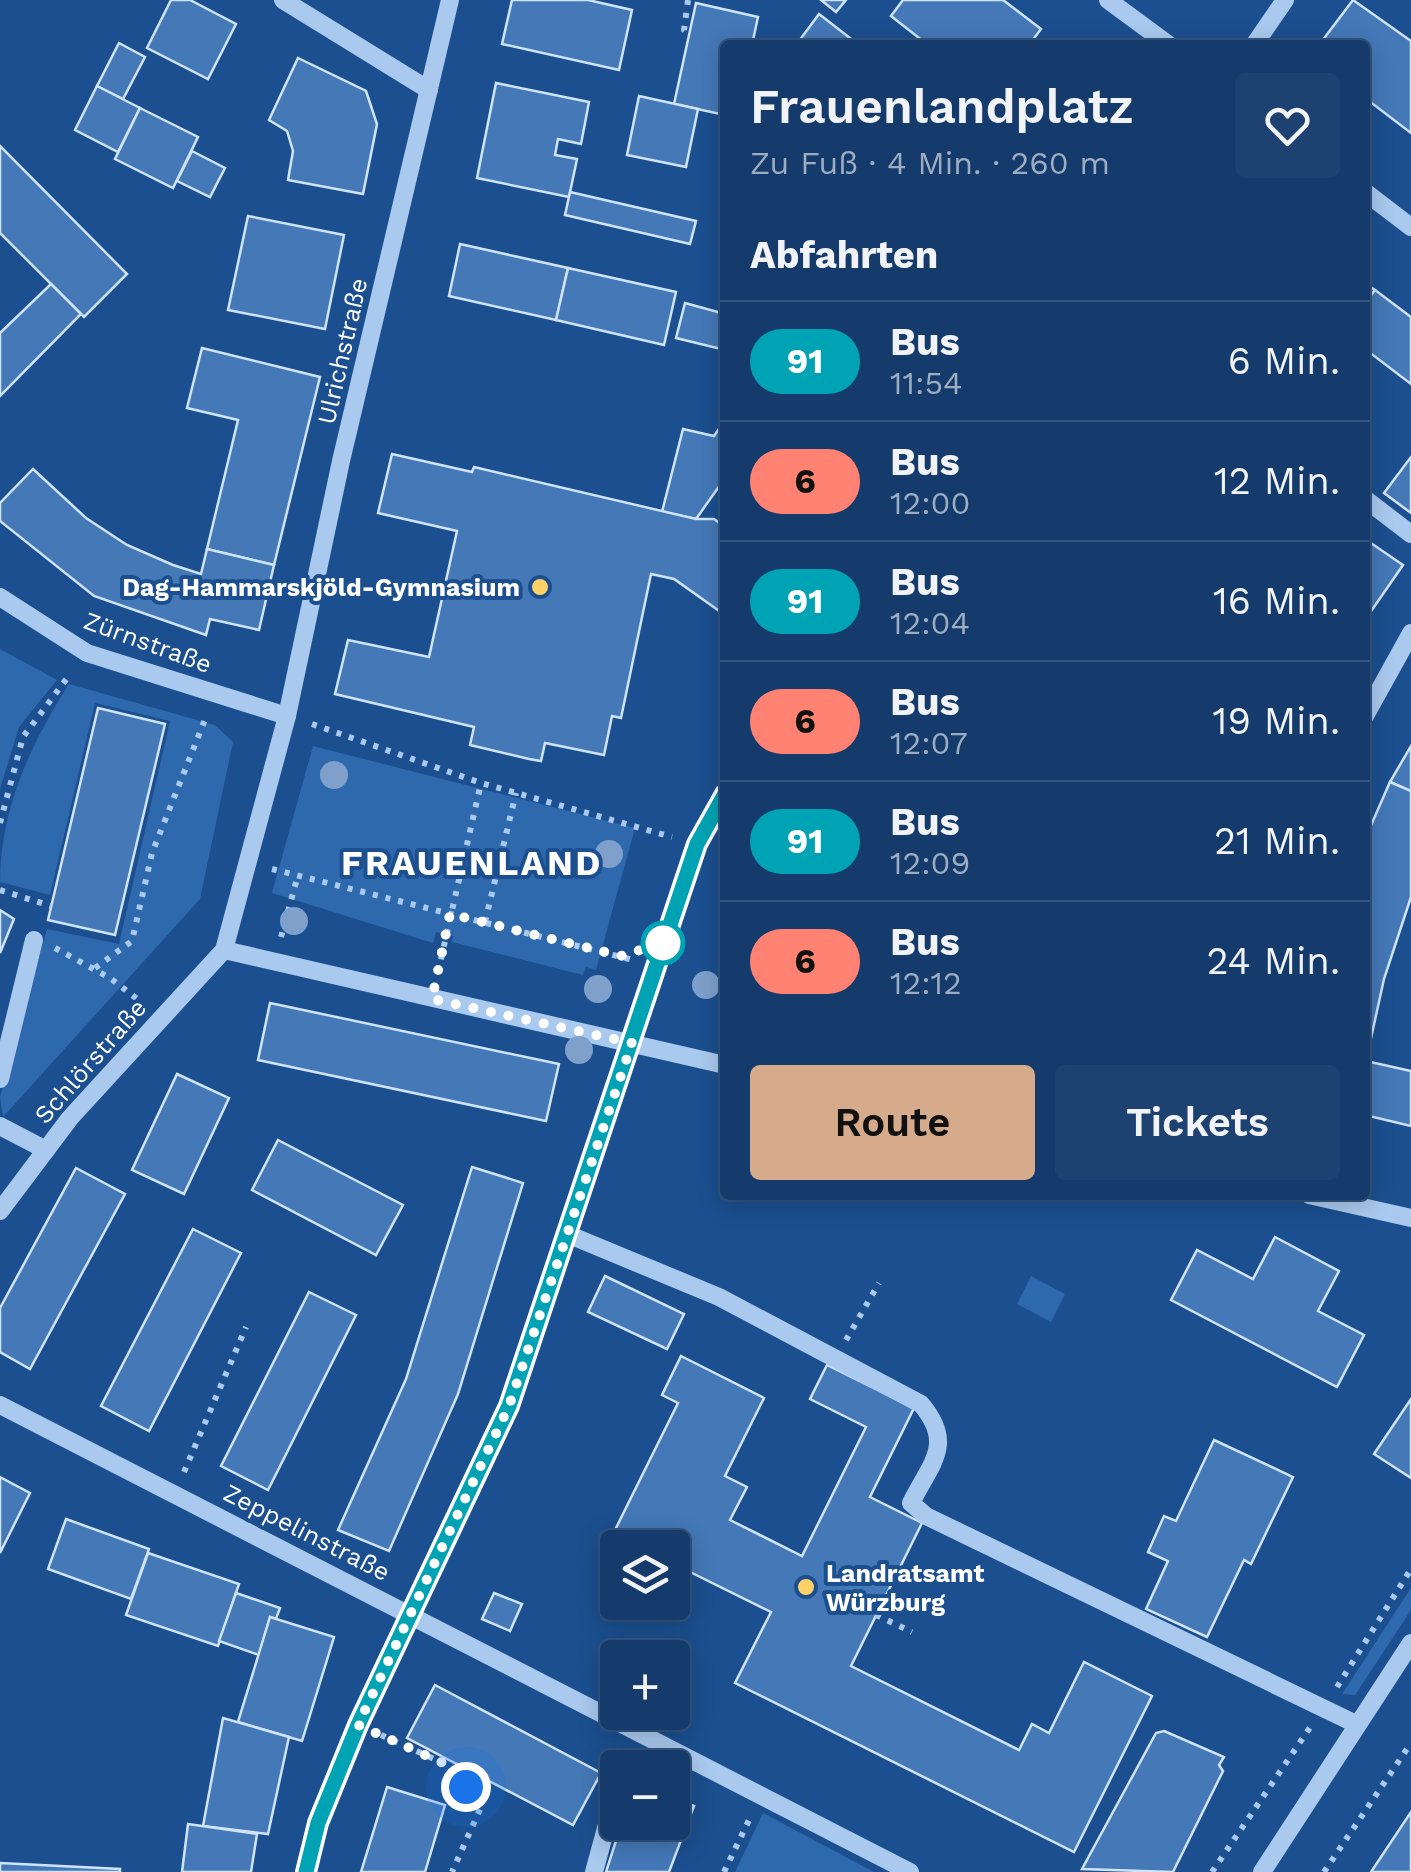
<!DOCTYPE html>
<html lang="de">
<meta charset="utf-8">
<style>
body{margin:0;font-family:"Work Sans",sans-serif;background:#1d4271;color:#f1f3f6;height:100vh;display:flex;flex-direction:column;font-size:38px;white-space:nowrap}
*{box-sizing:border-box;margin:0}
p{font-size:32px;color:#9dadc1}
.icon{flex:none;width:55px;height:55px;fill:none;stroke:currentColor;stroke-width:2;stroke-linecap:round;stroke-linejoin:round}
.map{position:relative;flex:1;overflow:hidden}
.sheet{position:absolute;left:720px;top:40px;width:650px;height:1160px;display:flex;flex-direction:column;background:#143b6b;border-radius:10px;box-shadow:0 5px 25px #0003,0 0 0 2px #33557e}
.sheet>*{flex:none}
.badge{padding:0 20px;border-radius:32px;font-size:35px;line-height:65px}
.fabs{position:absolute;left:600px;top:1530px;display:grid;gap:20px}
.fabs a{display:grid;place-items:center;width:90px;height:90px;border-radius:10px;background:#143b6b;box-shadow:0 5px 25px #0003,0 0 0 2px #33557e;font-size:50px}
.you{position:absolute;width:50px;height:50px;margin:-25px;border:8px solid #fff;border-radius:50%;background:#1a73e8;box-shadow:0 0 0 15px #1a73e833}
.map>.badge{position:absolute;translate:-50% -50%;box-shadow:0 0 0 5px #fff}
h2{padding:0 30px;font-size:38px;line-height:90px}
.round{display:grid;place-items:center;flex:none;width:105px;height:105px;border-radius:10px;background:#1d4271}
.headline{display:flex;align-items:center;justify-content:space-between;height:170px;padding:0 30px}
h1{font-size:48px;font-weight:600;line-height:75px}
.cta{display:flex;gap:20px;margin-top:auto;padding:20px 30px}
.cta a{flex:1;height:115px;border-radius:10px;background:#d6ab8b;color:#111;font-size:40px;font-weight:600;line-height:115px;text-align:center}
.cta a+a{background:#1d4271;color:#f1f3f6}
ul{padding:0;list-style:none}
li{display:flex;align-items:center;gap:30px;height:120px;padding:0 30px;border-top:2px solid #33557e}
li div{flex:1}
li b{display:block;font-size:38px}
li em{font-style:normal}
li .badge{min-width:110px;font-weight:700;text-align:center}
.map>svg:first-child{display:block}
.green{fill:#2e69ad}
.building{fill:#4478b7;stroke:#cfe3fa;stroke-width:2.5}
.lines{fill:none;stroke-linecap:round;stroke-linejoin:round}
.path{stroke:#a9c9ee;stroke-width:6;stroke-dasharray:5 8;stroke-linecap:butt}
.minor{stroke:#a9c9ee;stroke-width:18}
.tree{fill:#7ea0ca}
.line-casing{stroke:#fff;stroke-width:22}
.line{stroke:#00a3b4;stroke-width:15}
.walk{stroke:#fff;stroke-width:10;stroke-dasharray:0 18}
.poi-dot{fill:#ffd166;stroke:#1b4f8f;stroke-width:4}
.stop-dot{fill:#fff;stroke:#00a3b4;stroke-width:5}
.labels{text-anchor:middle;stroke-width:8;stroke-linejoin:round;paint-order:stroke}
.street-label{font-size:25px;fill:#fff;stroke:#1b4f8f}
.poi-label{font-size:25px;font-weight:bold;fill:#fff;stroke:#1b4f8f;text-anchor:end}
.district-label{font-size:35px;font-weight:bold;letter-spacing:2.5px;fill:#fff;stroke:#1b4f8f}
</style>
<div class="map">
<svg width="1411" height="1872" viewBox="0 0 1411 1872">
<rect width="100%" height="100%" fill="#1b4f8f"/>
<!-- green -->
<g class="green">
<path d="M0 649 57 680 19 727 0 789Z"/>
<path d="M69 684 215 725 233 742 200 899 3 1117 0 1097 47 929 119 944 170 721 95 703 50 895 0 882C0 810 31 743 69 684Z"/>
<path d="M313 746 635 828 596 970 586 967 583 975 452 942 453 936 436 932 433 943 272 893Z"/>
<path d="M1031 1276 1065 1294 1051 1322 1017 1304Z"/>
<path d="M1411 1588V1610L1355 1695 1342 1694Z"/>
<path d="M763 1813 874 1872H735Z"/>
</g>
<!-- building -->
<g class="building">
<path d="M171 0H190L236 24 208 79 147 48Z"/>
<path d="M512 0H588L632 10 619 70 502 44Z"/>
<path d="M821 0H846L836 12Z"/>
<path d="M903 0H1003L1041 29 1029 45H928L891 16Z"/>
<path d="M1353 0 1411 41V133L1365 98V45H1319Z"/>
<path d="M696 3 758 17 752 45H725V115L674 104Z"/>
<path d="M819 14 859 45H804L799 41Z"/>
<path d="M119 43 145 57 123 99 97 86Z"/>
<path d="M298 58 366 91 377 124 363 194 288 180 293 151 287 131 269 120Z"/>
<path d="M496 83 589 102 581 144 558 139 555 155 577 159 569 197 477 178Z"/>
<path d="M97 86 140 108 118 152 75 130Z"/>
<path d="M639 96 698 109 686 167 627 155Z"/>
<path d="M140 108 198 137 173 188 115 159Z"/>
<path d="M0 146 127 274 84 317 0 233Z"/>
<path d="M192 151 225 168 210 197 177 181Z"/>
<path d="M570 192 696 221 690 244 565 215Z"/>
<path d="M248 216 344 235 325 329 228 310Z"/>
<path d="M460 244 568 268 556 320 449 296Z"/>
<path d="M568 268 676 292 664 345 556 320Z"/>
<path d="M1365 283 1375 290 1365 303Z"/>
<path d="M51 284 81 314 0 396V333Z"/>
<path d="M1375 290 1411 317V384L1365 349V303Z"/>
<path d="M685 303 725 314V350L676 338Z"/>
<path d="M202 348 320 377 274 565 207 549 238 420 187 408Z"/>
<path d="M725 420V478L696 519 662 512 683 429 714 436Z"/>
<path d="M392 454 472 472 474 467 696 519H714L725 527V615L674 579 651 574 621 718 612 716 604 755 545 743 541 761 529 759 470 745 474 727 335 694 348 640 429 657 457 531 378 513Z"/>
<path d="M1411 457V513L1384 493Z"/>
<path d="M33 469 86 518 127 545 173 565 201 574 207 549 274 565 259 630 210 619 206 635 94 596 0 521V503Z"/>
<path d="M1365 539 1403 565 1365 620Z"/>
<path d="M98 708 165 724 115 935 48 920Z"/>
<path d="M1411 746V791L1390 782Z"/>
<path d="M1390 782 1411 791V897L1384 979 1366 1061 1365 839Z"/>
<path d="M0 910 14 919 0 953Z"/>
<path d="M270 1003 559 1064 546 1121 258 1060Z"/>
<path d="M1366 1061 1411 1071V1126L1365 1115Z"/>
<path d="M177 1074 229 1098 184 1194 132 1170Z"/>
<path d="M278 1140 403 1205 376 1255 252 1190Z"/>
<path d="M472 1167 523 1183 458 1394 389 1551 338 1530 406 1379Z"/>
<path d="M76 1168 125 1194 30 1369 0 1352V1308Z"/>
<path d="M193 1229 241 1253 149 1431 101 1406Z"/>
<path d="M1275 1237 1339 1271 1318 1311 1364 1335 1337 1387 1171 1300 1197 1250 1253 1279Z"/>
<path d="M605 1276 684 1314 667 1349 588 1312Z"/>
<path d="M309 1292 356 1315 268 1490 221 1466Z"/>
<path d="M681 1356 764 1398 725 1476 747 1487 730 1520 802 1556 866 1427 810 1399 827 1365 914 1408 870 1497 922 1523 851 1666 1019 1750 1032 1724 1049 1733 1084 1662 1152 1696 1074 1852 735 1683 771 1612 672 1563V1548H641L613 1534 678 1403 662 1395Z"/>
<path d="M1411 1399V1478L1374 1454Z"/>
<path d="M1214 1440 1293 1477 1251 1564 1244 1560 1207 1637 1146 1609 1168 1561 1148 1552 1164 1516 1176 1521Z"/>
<path d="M0 1477 30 1493 0 1553Z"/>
<path d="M66 1519 149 1549 131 1599 48 1569Z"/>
<path d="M148 1553 239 1584 218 1646 126 1615Z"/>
<path d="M236 1593 280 1608 276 1619 270 1617 259 1655 219 1641Z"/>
<path d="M494 1593 522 1604 510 1631 482 1619Z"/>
<path d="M270 1617 334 1637 302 1741 238 1722Z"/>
<path d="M435 1685 601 1773 573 1825 407 1738Z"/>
<path d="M223 1718 289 1737 268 1834 203 1826Z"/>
<path d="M1164 1731 1224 1757 1219 1765 1223 1771 1173 1872 1082 1869 1156 1733Z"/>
<path d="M387 1787 445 1805 425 1872H361Z"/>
<path d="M672 1797 694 1806 669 1872H606L622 1822H672Z"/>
<path d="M1411 1812V1872H1371Z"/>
<path d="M188 1824 257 1834 251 1872H182Z"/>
<path d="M0 1863 120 1869V1872H0Z"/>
</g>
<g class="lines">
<!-- path -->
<g class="path">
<path d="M688 0 684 30 690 35"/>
<path d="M312 724 481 783 672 837"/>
<path d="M0 823 23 737 71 673"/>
<path d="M272 869 633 960"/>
<path d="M0 890 51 906"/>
<path d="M485 922 516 793"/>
<path d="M281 937 298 875"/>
<path d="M55 948 110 978 141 1002"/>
<path d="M95 968 132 941 152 853 206 717"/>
<path d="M438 972 481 783"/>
<path d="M846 1340 879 1283"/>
<path d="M184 1472 246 1327"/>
<path d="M876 1615 912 1632"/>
<path d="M1337 1687 1411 1569"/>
<path d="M381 1735 452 1767 481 1807 452 1872"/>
<path d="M724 1872 750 1818"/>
<path d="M1212 1872 1311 1726"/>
<path d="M1324 1872 1411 1743"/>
</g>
<!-- minor -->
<g class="minor">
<path d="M283 0 429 90"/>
<path d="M1108 0 1169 45"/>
<path d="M1254 45 1285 0"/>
<path d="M1365 192 1411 227"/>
<path d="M1365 499 1411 534"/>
<path d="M0 597 87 653 287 716"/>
<path d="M1365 716 1411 633"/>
<path d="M224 950 725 1065"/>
<path d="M0 1079 34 940"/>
<path d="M0 1126 46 1150"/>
<path d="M1309 1195 1411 1218"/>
<path d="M0 1211 70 1118 224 950 287 716 341 461 450 0"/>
<path d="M567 1234 719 1297 921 1404C955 1444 931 1463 911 1503L926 1516 1356 1724"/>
<path d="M0 1405 910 1872"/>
<path d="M306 1872 318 1823 358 1725 509 1406 697 844 725 794"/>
<path d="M594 1872 618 1784"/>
<path d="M1262 1872 1411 1643"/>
</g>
</g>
<!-- trees -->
<g class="tree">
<circle cx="334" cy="775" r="14"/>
<circle cx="609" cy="854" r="14"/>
<circle cx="294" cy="921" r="14"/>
<circle cx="706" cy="985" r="14"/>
<circle cx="598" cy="989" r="14"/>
<circle cx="579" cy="1050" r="14"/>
</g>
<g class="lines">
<defs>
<path id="line" d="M306 1872 318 1823 358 1725 509 1406 697 844 725 794"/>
</defs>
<!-- line casing -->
<use href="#line" class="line-casing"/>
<!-- line -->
<use href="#line" class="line"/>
<!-- walk -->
<path class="walk" d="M466 1787 452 1767 358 1725 509 1406 632 1043 432 999 450 914 621 956 663 943"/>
</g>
<!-- markers -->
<g class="poi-dot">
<circle cx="540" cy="587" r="10"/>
<circle cx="806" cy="1587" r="10"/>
</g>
<circle class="stop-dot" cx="663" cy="943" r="20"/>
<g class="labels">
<!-- street labels -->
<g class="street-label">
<text transform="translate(342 351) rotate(-77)" y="9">Ulrichstraße</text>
<text transform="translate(148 642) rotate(20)" y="9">Zürnstraße</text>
<text transform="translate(90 1061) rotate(-49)" y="9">Schlörstraße</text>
<text transform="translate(307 1532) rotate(27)" y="9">Zeppelinstraße</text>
</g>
<!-- poi labels -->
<g class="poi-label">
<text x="520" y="596">Dag-Hammarskjöld-Gymnasium</text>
<text x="826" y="1582" text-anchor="start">Landratsamt<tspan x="826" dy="29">Würzburg</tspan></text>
</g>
<!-- district labels -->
<g class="district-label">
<text x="472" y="875">FRAUENLAND</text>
</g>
</g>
</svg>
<div class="fabs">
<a><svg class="icon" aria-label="layers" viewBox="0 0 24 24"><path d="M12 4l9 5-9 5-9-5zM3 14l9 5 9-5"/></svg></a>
<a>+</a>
<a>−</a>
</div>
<div class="you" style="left:466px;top:1787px"></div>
<section class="sheet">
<div class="headline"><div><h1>Frauenlandplatz</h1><p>Zu Fuß · 4 Min. · 260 m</p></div><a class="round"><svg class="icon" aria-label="heart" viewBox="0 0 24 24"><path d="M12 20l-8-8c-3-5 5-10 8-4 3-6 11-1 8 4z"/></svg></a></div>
<h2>Abfahrten</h2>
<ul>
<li><span class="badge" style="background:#00a3b4;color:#fff">91</span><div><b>Bus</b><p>11:54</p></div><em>6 Min.</em></li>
<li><span class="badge" style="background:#ff8272;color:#111">6</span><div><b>Bus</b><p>12:00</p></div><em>12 Min.</em></li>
<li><span class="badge" style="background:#00a3b4;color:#fff">91</span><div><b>Bus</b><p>12:04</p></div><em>16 Min.</em></li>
<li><span class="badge" style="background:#ff8272;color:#111">6</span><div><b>Bus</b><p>12:07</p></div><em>19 Min.</em></li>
<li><span class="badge" style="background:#00a3b4;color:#fff">91</span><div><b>Bus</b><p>12:09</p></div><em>21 Min.</em></li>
<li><span class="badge" style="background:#ff8272;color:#111">6</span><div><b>Bus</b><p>12:12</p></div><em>24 Min.</em></li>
</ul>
<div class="cta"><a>Route</a><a>Tickets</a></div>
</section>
</div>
